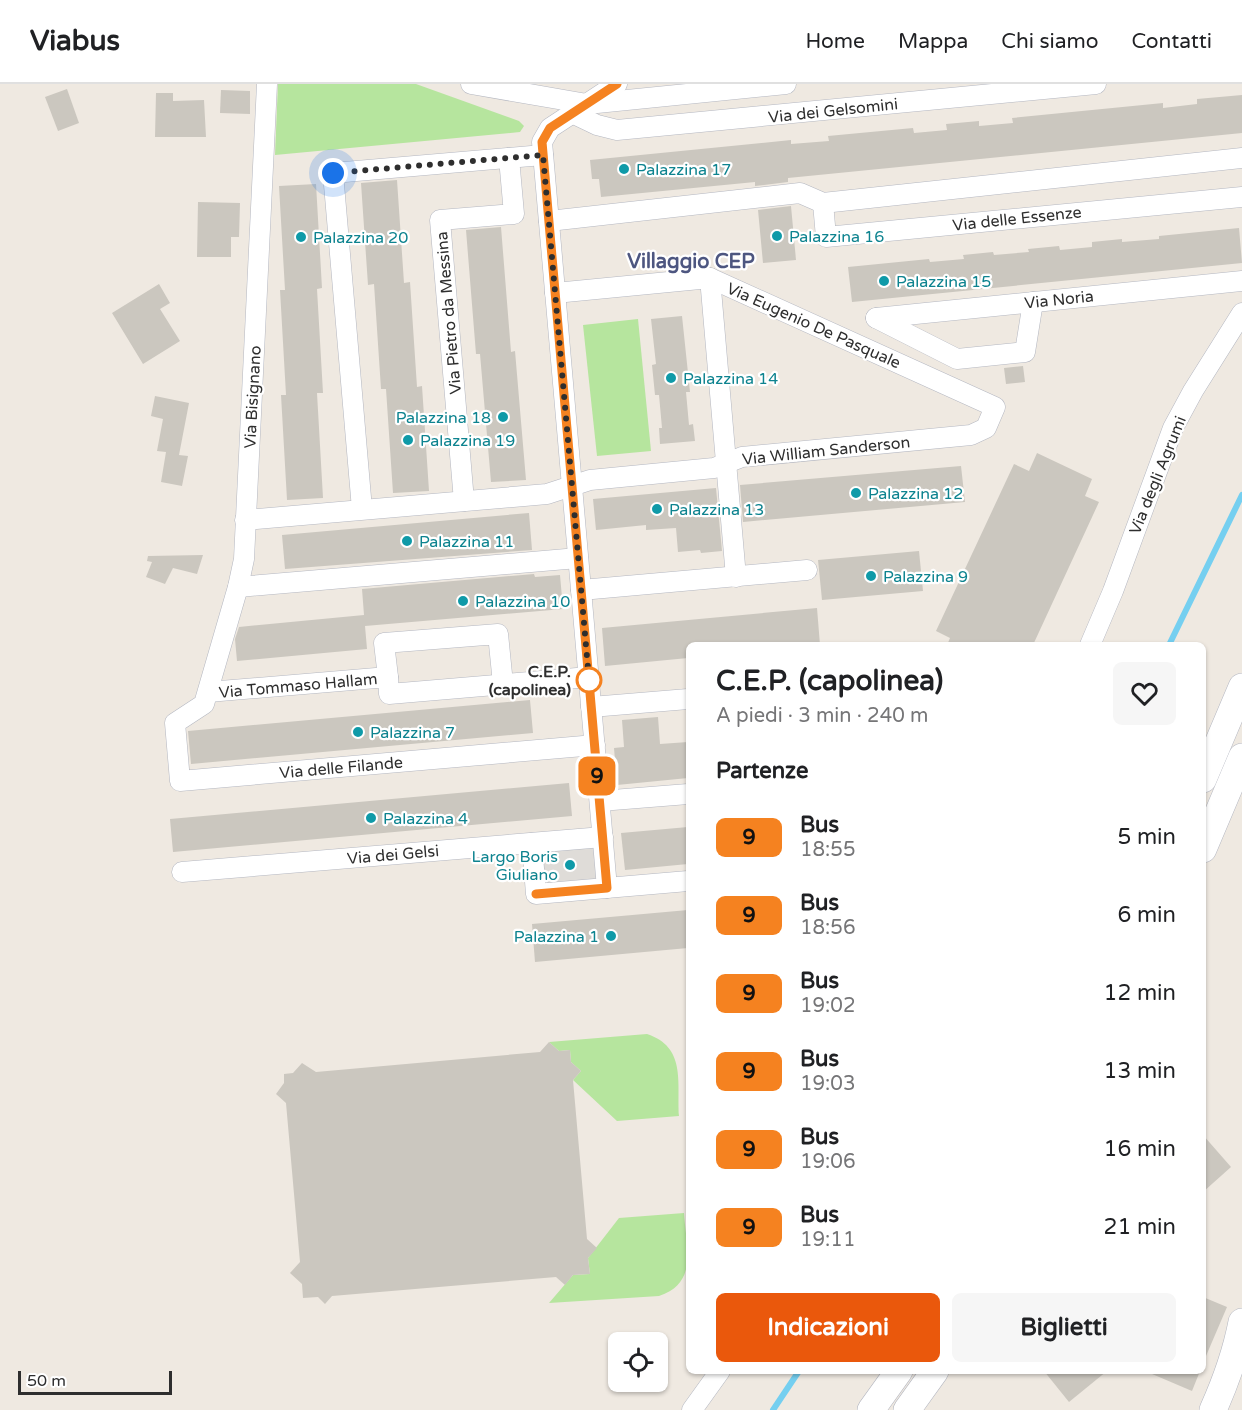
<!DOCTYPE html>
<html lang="it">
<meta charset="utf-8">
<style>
body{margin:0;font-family:"Varela Round",sans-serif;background:#f6f6f6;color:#202124;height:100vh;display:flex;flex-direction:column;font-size:22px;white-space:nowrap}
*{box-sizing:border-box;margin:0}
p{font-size:20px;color:#757577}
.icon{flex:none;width:33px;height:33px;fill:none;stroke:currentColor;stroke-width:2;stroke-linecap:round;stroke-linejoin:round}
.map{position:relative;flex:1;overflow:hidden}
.side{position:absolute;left:686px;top:558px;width:520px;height:732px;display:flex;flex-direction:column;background:#fff;border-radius:9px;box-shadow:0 2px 4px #0004}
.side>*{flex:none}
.badge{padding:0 12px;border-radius:9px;font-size:21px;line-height:39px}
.fabs{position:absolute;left:608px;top:1248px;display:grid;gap:12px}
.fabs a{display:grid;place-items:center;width:60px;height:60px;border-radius:9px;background:#fff;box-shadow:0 2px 4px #0004;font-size:30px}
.scale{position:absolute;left:18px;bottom:15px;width:154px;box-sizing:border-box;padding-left:6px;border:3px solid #2e2e2e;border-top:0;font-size:16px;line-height:21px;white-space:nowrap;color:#2e2e2e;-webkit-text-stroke:4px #fff;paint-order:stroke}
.you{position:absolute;width:30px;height:30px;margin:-15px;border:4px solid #fff;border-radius:50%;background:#1a73e8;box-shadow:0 0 0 9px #1a73e833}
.map>.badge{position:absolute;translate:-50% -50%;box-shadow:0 0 0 3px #fff}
h2{padding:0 30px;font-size:22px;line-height:54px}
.round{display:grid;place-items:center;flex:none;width:63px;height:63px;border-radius:9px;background:#f6f6f6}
.summary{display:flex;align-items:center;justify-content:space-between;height:102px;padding:0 30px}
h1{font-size:28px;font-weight:700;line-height:45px}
.action{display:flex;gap:12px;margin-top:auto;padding:12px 30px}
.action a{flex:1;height:69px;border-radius:9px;background:#ea580c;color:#fff;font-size:24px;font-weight:700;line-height:69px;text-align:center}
.action a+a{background:#f6f6f6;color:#202124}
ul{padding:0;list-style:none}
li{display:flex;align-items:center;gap:18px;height:78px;padding:0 30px}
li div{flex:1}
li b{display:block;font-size:22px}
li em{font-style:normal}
li .badge{min-width:66px;font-weight:700;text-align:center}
header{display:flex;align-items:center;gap:36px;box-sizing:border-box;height:84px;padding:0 30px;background:#fff;border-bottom:2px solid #e0e0e0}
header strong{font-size:28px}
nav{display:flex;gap:33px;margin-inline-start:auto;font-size:21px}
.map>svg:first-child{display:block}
.green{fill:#b6e59e}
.plaza{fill:#dfdcd8}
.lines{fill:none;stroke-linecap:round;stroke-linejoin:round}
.stream{stroke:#75cff0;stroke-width:6}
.building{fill:#cbc7bf}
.street-casing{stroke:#b4b7c1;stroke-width:21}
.secondary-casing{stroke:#b4b7c1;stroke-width:28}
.street{stroke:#fff;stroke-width:20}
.secondary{stroke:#fff;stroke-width:27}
.line-casing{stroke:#fff;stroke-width:14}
.line{stroke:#f58220;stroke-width:9}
.walk{stroke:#2e2e2e;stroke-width:6;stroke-dasharray:0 10.8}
.culture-dot{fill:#0f9aa8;stroke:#fff;stroke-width:2}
.stop-dot{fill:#fff;stroke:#f58220;stroke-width:3}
.labels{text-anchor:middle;stroke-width:4.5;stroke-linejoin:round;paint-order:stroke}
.street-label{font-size:16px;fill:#2e2e2e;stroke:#fff}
.culture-label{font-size:16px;fill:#0d838f;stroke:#fff;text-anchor:start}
.stop-label{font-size:16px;font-weight:bold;fill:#2e2e2e;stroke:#fff;text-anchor:end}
.quarter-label{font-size:20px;font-weight:bold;fill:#4d5680;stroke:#fff}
</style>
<header>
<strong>Viabus</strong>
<nav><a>Home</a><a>Mappa</a><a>Chi siamo</a><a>Contatti</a></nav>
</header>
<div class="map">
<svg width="1242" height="1326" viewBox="0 0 1242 1326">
<rect width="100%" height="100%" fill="#efe9e1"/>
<!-- green -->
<g class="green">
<path d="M278 0H416L519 37 524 42 520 48 275 71Z"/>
<path d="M638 235 651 367 597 372 583 241Z"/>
<path d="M647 950C686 963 677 997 679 1032L617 1037 573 996 581 987 571 978 570 966 559 967 549 958Z"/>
<path d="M684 1129C686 1162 699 1199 659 1212L549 1219 573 1191 590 1190 588 1174 619 1134Z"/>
</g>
<!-- plaza -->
<path class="plaza" d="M603 753 607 804 536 810 532 759Z"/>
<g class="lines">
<!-- stream -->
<g class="stream">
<path d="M1169 561 1242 411"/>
<path d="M773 1326 799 1287"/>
</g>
</g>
<!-- building -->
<g class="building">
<path d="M67 5 79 39 58 47 45 13Z"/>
<path d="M221 6 250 7V30L220 29Z"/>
<path d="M156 9H173V17L204 16 206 53H155Z"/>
<path d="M1242 11V49L788 94V98L755 102V98L601 113 599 95H592L590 76 791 56V60L829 57 828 52 913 44 914 49 947 46 946 40 979 37V42L1013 39 1012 34 1163 19V24L1197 20V15Z"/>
<path d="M397 96 404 199 410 198 417 303 422 302 429 407 393 409 386 305H381L374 200 368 201 361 99Z"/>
<path d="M316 100 322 204 317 205 323 309H317L323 414 287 416 281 311H286L280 206H285L279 102Z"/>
<path d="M198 118 240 119 239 153H231V173H197Z"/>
<path d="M791 122 796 176 763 179 758 126Z"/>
<path d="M501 143 511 268 515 267 526 396 491 398 480 270H476L466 146Z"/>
<path d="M1239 144 1242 179 852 218 848 183 929 175 930 178 964 175 963 171 993 168 994 171 1029 168 1028 165 1059 162 1060 166 1092 163V158L1122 155V158L1159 155V152Z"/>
<path d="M159 200 170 219 160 225 180 257 143 280 112 229Z"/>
<path d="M682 232 690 308H686L689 341 693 340 695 357 660 360 659 344H662L659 311H655L652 281 656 280 651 235Z"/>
<path d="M1023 282 1025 298 1006 300 1004 284Z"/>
<path d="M155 312 189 319 179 371 188 372 182 402 161 398 166 368 157 367 163 335 151 332Z"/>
<path d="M1037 369 1092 395 1085 412 1099 418 1033 561H947L950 554 936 547 1014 380 1029 387Z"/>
<path d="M961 382 965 418 743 438 740 401Z"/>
<path d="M716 404 722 467 701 469 700 466 678 468 676 444 646 446V441L596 446 593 415Z"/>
<path d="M529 429 532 466 285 485 282 451Z"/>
<path d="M919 467 923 507 822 516 818 476Z"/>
<path d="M203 471 197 490 173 484 165 500 146 493 152 478 147 477 148 472Z"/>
<path d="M534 490 535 493 560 491 563 525 365 542 367 565 237 577 235 555 239 543 364 531 362 505Z"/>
<path d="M817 524 820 561H688V574L605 582 602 544Z"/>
<path d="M530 616 533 649 191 680 188 647Z"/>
<path d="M658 633 660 660 688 658V694L617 701 614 664 624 663 622 636Z"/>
<path d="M569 699 572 732 173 768 170 735Z"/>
<path d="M688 743V780L625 786 621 749Z"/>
<path d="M688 826V864L535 878 532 840Z"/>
<path d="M549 958 559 967 570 966 571 978 581 987 573 996 587 1155 597 1164 588 1174 590 1190 573 1191 565 1201 556 1193 332 1212 325 1220 318 1213 303 1214 302 1200 290 1189 300 1178 286 1019 276 1010 284 999V990L293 989 302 979 316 988 540 968Z"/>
<path d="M1203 1051 1231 1083 1203 1108Z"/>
<path d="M1203 1213 1227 1223 1203 1279Z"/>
<path d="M1044 1287H1107L1069 1318Z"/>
<path d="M1145 1287H1200L1192 1307Z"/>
</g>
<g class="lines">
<defs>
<g id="street">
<path d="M267 0 244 475 238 503 204 620 175 639 180 697 595 661"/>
<path d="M471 0 587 20 786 0"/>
<path d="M572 29 597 41 617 46 1096 0"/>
<path d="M823 119 826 153 1242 113"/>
<path d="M549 137 800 109 823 119 1242 74"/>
<path d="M710 194 736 493"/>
<path d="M876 234 1242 197"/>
<path d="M876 234 957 275 1025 268 1033 218"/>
<path d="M464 417 440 136 514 130 509 74"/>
<path d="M362 425 333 89 543 71"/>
<path d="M245 436 547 410 590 396 714 384 742 373 971 351 986 344 995 323 710 194 555 209"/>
<path d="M238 503 578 474"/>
<path d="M581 506 807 486"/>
<path d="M1090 561 1113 507 1173 344 1193 307 1242 229"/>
<path d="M388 593 384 559 498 550 503 600"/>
<path d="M208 608 388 593 389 610 589 593"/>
<path d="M591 623 688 615"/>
<path d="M600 717 688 710"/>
<path d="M532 759 536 810 688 797"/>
<path d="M182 788 603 753"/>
<path d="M607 804 542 58 550 44 617 0"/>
<path d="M692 1326 720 1287"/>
</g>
<g id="secondary">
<path d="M1203 695 1242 603"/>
<path d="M1203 765 1242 673"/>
<path d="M871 1326 899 1287"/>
<path d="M907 1326 935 1287"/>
<path d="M1213 1326C1226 1297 1236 1269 1242 1238"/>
</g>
</defs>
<!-- street casing -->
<use href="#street" class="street-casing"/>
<!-- secondary casing -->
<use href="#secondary" class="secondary-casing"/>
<!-- street -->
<use href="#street" class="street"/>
<!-- secondary -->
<use href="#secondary" class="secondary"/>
</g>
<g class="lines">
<defs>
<path id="line" d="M536 810 607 804 542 58 550 44 617 0"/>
</defs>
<!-- line casing -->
<use href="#line" class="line-casing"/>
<!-- line -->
<use href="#line" class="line"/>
<!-- walk -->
<path class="walk" d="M333 89 543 71 589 596"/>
</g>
<!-- markers -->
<g class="culture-dot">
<circle cx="624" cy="85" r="6"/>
<circle cx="777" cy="152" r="6"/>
<circle cx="301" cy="153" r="6"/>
<circle cx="884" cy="197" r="6"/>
<circle cx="671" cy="294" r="6"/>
<circle cx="503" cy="333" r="6"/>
<circle cx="408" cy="356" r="6"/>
<circle cx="856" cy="409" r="6"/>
<circle cx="657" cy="425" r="6"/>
<circle cx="407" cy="457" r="6"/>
<circle cx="871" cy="492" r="6"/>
<circle cx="463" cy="517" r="6"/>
<circle cx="358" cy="648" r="6"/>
<circle cx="371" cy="734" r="6"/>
<circle cx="570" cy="781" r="6"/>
<circle cx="611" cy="852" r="6"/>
</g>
<circle class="stop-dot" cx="589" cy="596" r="12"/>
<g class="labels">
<!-- street labels -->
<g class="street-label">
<text transform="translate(833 26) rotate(-6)" y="6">Via dei Gelsomini</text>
<text transform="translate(1017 134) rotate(-6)" y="6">Via delle Essenze</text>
<text transform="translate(1059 215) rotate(-6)" y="6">Via Noria</text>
<text transform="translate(448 229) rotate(-95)" y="6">Via Pietro da Messina</text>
<text transform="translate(814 241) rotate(24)" y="6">Via Eugenio De Pasquale</text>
<text transform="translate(252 313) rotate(-87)" y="6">Via Bisignano</text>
<text transform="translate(826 366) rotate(-6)" y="6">Via William Sanderson</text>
<text transform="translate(1157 391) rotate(-68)" y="6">Via degli Agrumi</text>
<text transform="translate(298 601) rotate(-5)" y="6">Via Tommaso Hallam</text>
<text transform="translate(341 683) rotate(-5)" y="6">Via delle Filande</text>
<text transform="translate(393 770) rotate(-5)" y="6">Via dei Gelsi</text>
</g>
<!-- culture labels -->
<g class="culture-label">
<text x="636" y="91">Palazzina 17</text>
<text x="789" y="158">Palazzina 16</text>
<text x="313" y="159">Palazzina 20</text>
<text x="896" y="203">Palazzina 15</text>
<text x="683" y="300">Palazzina 14</text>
<text x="491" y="339" text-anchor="end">Palazzina 18</text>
<text x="420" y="362">Palazzina 19</text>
<text x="868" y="415">Palazzina 12</text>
<text x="669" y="431">Palazzina 13</text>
<text x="419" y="463">Palazzina 11</text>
<text x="883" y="498">Palazzina 9</text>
<text x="475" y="523">Palazzina 10</text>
<text x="370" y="654">Palazzina 7</text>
<text x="383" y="740">Palazzina 4</text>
<text x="558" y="778" text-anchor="end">Largo Boris<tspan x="558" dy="18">Giuliano</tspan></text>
<text x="599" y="858" text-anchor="end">Palazzina 1</text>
</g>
<!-- stop labels -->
<g class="stop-label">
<text x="571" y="593">C.E.P.<tspan x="571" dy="18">(capolinea)</tspan></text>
</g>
<!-- quarter labels -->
<g class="quarter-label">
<text x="691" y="184">Villaggio CEP</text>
</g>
</g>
</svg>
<div class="fabs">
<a><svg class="icon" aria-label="locate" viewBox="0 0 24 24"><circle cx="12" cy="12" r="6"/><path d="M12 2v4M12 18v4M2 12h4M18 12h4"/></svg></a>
</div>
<div class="scale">50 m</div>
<div class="you" style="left:333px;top:89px"></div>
<b class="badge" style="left:597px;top:692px;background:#f58220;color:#111">9</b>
<section class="side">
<div class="summary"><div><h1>C.E.P. (capolinea)</h1><p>A piedi · 3 min · 240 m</p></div><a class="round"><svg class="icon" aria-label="heart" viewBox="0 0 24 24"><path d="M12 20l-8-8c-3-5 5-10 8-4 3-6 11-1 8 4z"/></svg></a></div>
<h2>Partenze</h2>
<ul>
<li><span class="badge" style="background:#f58220;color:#111">9</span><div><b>Bus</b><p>18:55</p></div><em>5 min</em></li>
<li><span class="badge" style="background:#f58220;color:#111">9</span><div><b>Bus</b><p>18:56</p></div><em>6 min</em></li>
<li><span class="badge" style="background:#f58220;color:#111">9</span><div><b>Bus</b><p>19:02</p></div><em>12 min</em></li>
<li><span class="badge" style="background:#f58220;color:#111">9</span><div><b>Bus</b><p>19:03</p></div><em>13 min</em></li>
<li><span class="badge" style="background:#f58220;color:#111">9</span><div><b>Bus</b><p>19:06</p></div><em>16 min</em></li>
<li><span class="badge" style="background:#f58220;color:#111">9</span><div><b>Bus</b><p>19:11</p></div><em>21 min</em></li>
</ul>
<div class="action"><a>Indicazioni</a><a>Biglietti</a></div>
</section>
</div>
